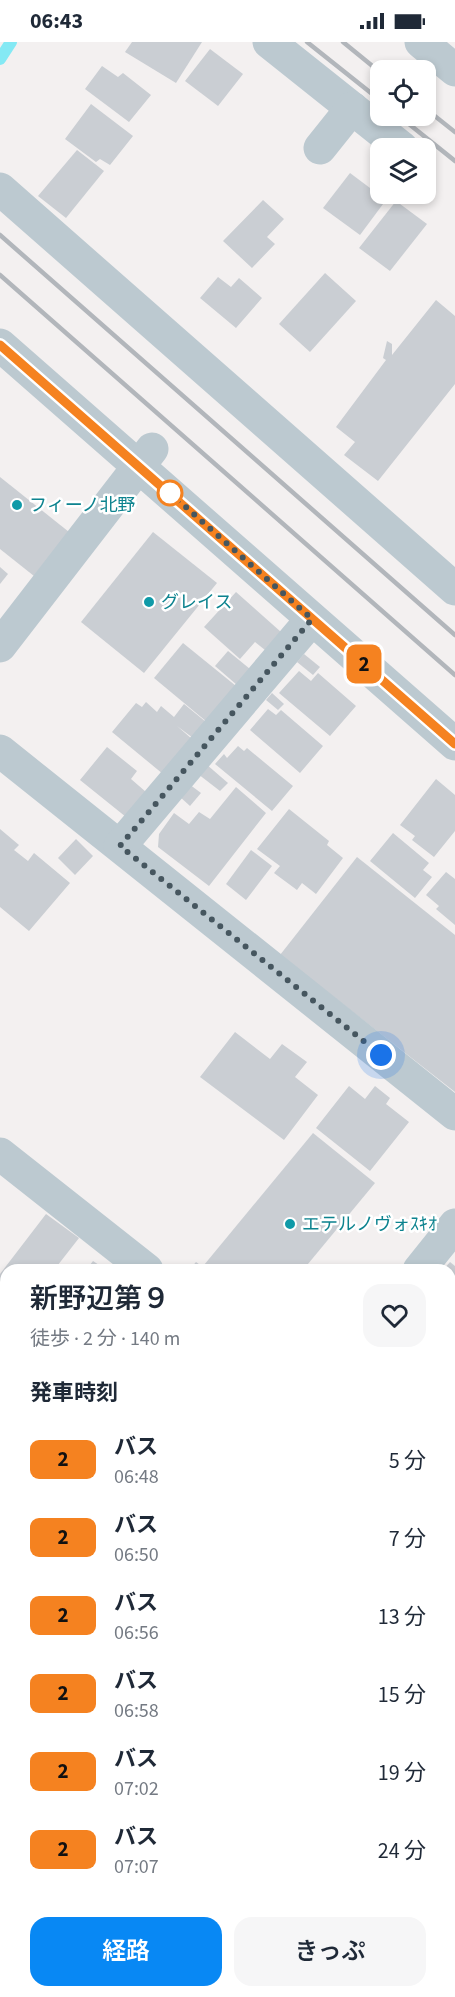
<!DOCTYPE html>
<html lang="ja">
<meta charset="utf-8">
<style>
body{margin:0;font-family:"Source Sans 3","Noto Sans JP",sans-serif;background:#f6f6f7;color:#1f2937;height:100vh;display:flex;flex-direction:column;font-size:22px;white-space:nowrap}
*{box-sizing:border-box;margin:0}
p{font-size:20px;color:#747a83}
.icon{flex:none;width:33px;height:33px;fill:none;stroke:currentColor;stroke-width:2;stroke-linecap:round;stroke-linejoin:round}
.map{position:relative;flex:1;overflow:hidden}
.sheet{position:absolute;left:0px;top:1222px;width:456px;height:734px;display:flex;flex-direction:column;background:#fff;border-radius:18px 18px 0 0;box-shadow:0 3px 9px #0003}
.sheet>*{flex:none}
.badge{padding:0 12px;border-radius:9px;font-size:21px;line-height:39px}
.tools{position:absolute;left:370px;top:18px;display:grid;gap:12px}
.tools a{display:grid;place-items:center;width:66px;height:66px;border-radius:12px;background:#fff;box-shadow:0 3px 9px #0003;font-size:30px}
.you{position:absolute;width:30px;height:30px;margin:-15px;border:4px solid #fff;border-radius:50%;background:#1a73e8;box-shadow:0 0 0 9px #1a73e833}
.map>.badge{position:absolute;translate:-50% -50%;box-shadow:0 0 0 3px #fff}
h2{padding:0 30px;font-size:22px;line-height:54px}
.round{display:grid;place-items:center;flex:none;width:63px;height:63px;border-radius:18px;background:#f6f6f7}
.head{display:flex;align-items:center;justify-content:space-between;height:102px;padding:0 30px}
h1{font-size:28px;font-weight:600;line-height:45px}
.action{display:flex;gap:12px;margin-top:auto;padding:12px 30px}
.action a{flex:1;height:69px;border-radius:18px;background:#0888f4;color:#fff;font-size:24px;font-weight:600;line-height:69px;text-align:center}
.action a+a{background:#f6f6f7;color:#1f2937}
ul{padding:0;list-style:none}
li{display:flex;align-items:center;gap:18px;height:78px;padding:0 30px}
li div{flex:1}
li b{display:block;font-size:22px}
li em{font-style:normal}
li .badge{min-width:66px;font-weight:700;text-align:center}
.status{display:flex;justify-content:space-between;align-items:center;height:42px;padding:0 30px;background:#fff;direction:ltr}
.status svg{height:16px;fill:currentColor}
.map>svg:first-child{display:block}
.green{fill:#bbf3cb}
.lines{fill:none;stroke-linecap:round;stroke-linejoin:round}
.stream{stroke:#84e9f4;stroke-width:12}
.building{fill:#caced3}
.minor{stroke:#bcc9d0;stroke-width:33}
.rail{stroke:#b2b6bb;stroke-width:4.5}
.line-casing{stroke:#fff;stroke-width:14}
.line{stroke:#f58220;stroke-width:9}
.walk{stroke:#46565f;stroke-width:6;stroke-dasharray:0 10.8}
.stop-dot{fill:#fff;stroke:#f58220;stroke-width:3}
.culture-dot{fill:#0f9aa8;stroke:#fff;stroke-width:2}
.labels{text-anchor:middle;stroke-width:5;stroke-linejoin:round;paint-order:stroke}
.culture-label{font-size:18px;fill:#0d838f;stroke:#fff;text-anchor:start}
</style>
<div class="status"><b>06:43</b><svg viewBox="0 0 49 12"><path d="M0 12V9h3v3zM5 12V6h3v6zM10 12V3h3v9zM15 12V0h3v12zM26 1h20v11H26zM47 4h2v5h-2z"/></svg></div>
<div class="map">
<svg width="455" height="1955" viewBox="0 0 455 1955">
<rect width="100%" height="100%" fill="#f3f0f0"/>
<!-- green -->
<path class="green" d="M6 1740V1950H450V1864L455 1868V1955H0V1745Z"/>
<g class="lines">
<!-- stream -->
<path class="stream" d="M0 17 11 0"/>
</g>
<!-- building -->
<g class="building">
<path d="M132 0H202L176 41 125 10Z"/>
<path d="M210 7 243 32 218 64 185 39Z"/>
<path d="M102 24 118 35 123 31 151 53 129 80 85 47Z"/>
<path d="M91 62 133 94 110 123 100 117 96 120 65 97Z"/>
<path d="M77 108 104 129 66 176 38 154Z"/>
<path d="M350 131 386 158 360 193 323 166Z"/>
<path d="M263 158 284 177 267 195 275 202 252 226 223 199Z"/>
<path d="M396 159 427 182 390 229 359 206Z"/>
<path d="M325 231 356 259 310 310 279 282Z"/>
<path d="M218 235 231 245 239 236 262 256 236 286 200 256Z"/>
<path d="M436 258 455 274V342L378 439 344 413 355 400 336 385 386 318 383 316 387 299 392 302V313Z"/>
<path d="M0 435 69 490 34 534 0 507Z"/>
<path d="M153 490 217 541 144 631 81 580Z"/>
<path d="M0 525 8 532 0 542Z"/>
<path d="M236 550 281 590 265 608 255 600 240 617 204 585Z"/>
<path d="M183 601 236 644 207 680 154 636Z"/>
<path d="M228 609 250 627 237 643 215 624Z"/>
<path d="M304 612 320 625 313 633 297 620Z"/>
<path d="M299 629 311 639 318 631 356 664 330 694 279 651Z"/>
<path d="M272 651 284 662 278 668 266 658Z"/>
<path d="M146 660 157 670 161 664 174 675 184 662 206 680 193 696 177 684 192 697 163 732 112 690 136 661 142 665Z"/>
<path d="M268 667 276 673 281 668 323 704 300 731 250 688Z"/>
<path d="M238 704 244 709 247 706 293 744 272 769 215 722 224 712 227 716Z"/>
<path d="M107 705 137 729 131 737 146 750 126 775 80 738Z"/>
<path d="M206 722 228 741 220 749 198 732Z"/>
<path d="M436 737 455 753V789L434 815 412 798 415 794 400 783Z"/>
<path d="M189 742 201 751 190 764 179 754Z"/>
<path d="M236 745 266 771 209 844 158 805 159 792 174 771 189 782 199 770 210 777Z"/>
<path d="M289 767 329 799 327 803 343 816 316 852 302 841 297 848 274 831 280 824 257 807Z"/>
<path d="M0 787 19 803 14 808 28 819 34 811 70 841 29 889 0 865Z"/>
<path d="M393 791 429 821 423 828 432 835 415 856 370 819Z"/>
<path d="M76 797 93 814 75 833 58 816Z"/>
<path d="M251 808 272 824 246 858 226 842Z"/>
<path d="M357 815 455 893V1050L280 913Z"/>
<path d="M446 830 455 837V883L436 867 439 864 426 853Z"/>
<path d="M235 990 270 1017 282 1002 307 1020 295 1035 318 1053 284 1098 200 1035Z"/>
<path d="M349 1044 365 1057 375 1044 390 1056 386 1062 409 1080 370 1129 316 1086Z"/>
<path d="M313 1091 375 1141 303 1228H211L204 1223Z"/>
<path d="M46 1172 79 1196 54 1228H6V1281L0 1277V1232Z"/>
<path d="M93 1219 99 1223 107 1228H86Z"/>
<path d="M196 1220 207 1228H189Z"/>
<path d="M450 1220 455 1224V1249L450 1245V1228H443Z"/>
<path d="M450 1255 454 1258 451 1261 455 1264V1300L450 1307Z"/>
<path d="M0 1285 6 1290V1340L0 1336Z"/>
<path d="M450 1336 455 1340V1376L450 1383Z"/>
<path d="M6 1374V1408L0 1403V1382Z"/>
<path d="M455 1379V1398L450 1394V1386Z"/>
<path d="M0 1490 6 1497V1529L2 1532 0 1530Z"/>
<path d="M450 1541 455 1545V1587L450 1593Z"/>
<path d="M6 1554V1604L2 1607 0 1604V1559Z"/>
<path d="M455 1589V1617L450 1613V1595Z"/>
<path d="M0 1614 6 1621 0 1626Z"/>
<path d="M455 1714V1790L450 1786V1720Z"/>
</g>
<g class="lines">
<!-- minor -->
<g class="minor">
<path d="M269 0 402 106"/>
<path d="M421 0 455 28"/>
<path d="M320 106 352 66"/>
<path d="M0 147 455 547"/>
<path d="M0 303 455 702"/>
<path d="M0 604 152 407"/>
<path d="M0 709 455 1072"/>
<path d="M120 804 312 577"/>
<path d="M0 1112 147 1228"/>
<path d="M419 1228 455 1183"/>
<path d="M0 1462 6 1467"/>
<path d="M450 1469 455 1473"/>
<path d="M450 1685 455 1679"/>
<path d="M0 1697 6 1692"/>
<path d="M450 1816 455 1820"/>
</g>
<!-- rail -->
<g class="rail">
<path d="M307 0 381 59"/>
<path d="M343 0 381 31"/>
<path d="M426 67 455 90"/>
<path d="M399 74 455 119"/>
<path d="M0 193 455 593"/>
<path d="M0 233 455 633"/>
</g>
</g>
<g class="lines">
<defs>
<path id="line" d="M0 303 455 702"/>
</defs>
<!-- line casing -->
<use href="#line" class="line-casing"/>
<!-- line -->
<use href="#line" class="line"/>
<!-- walk -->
<path class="walk" d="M170 451 312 577 120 804 381 1013"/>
</g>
<!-- markers -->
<circle class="stop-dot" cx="170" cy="451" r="12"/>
<g class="culture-dot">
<circle cx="17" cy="463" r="6"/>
<circle cx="149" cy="560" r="6"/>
<circle cx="290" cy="1182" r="6"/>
</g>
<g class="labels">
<!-- culture labels -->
<g class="culture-label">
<text x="29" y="469">フィーノ北野</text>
<text x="161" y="566">グレイス</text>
<text x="302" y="1188">エテルノヴォｽｷｵ</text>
</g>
</g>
</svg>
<div class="tools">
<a><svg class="icon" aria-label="locate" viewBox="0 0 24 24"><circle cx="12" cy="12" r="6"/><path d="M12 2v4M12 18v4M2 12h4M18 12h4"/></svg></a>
<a><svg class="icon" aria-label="layers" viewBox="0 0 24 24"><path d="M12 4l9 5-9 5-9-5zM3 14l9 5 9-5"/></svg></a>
</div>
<div class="you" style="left:381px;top:1013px"></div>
<b class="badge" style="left:364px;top:622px;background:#f58220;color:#111">2</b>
<section class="sheet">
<div class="head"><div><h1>新野辺第９</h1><p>徒歩 · 2 分 · 140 m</p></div><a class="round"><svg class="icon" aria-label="heart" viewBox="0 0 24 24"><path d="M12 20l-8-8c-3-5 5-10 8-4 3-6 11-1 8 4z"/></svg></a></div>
<h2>発車時刻</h2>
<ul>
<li><span class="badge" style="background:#f58220;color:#111">2</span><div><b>バス</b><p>06:48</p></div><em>5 分</em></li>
<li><span class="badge" style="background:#f58220;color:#111">2</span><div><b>バス</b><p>06:50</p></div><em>7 分</em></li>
<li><span class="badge" style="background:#f58220;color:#111">2</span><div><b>バス</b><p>06:56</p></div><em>13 分</em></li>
<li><span class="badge" style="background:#f58220;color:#111">2</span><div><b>バス</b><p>06:58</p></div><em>15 分</em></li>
<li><span class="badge" style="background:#f58220;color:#111">2</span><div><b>バス</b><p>07:02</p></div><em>19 分</em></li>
<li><span class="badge" style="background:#f58220;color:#111">2</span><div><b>バス</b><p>07:07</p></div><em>24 分</em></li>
</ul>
<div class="action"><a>経路</a><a>きっぷ</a></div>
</section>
</div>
